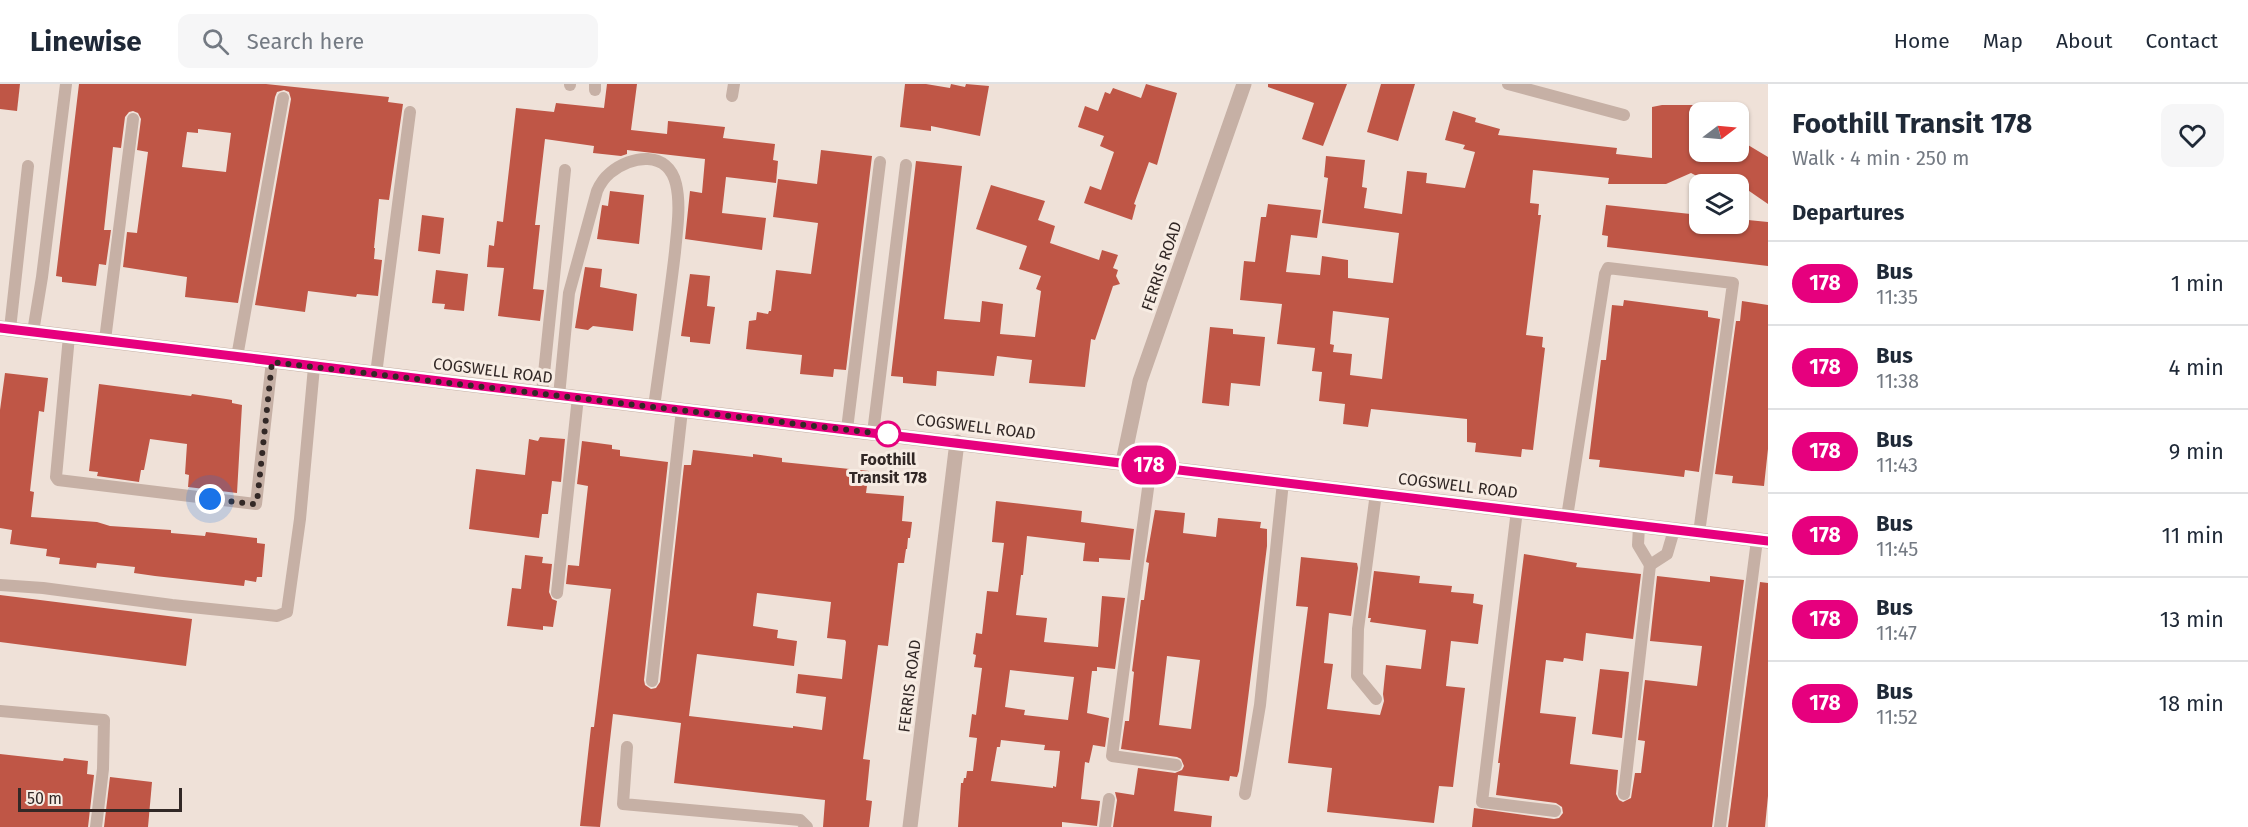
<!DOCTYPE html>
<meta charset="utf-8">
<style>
body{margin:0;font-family:"Fira Sans",sans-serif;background:#f6f6f7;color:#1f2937;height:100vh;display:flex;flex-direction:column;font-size:22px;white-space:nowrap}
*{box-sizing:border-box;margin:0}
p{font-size:20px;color:#747a83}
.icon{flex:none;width:33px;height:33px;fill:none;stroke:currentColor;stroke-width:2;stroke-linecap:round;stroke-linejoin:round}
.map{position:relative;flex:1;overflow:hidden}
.sheet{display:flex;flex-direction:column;background:#fff;width:480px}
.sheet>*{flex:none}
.badge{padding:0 12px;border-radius:20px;font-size:21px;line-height:39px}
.needle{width:39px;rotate:74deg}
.buttons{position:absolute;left:1689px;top:18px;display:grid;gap:12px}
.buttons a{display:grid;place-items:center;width:60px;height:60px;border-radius:12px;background:#fff;box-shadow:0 2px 4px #0004;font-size:30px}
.scale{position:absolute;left:18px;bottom:15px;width:164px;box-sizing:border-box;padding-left:6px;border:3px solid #322826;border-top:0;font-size:16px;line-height:21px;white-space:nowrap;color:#322826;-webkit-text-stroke:4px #f7ece3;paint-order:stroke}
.you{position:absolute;width:30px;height:30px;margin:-15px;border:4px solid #fff;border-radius:50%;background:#1a73e8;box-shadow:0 0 0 9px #1a73e833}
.map>.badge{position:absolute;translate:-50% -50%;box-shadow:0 0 0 3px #fff}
h2{padding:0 24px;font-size:22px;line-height:54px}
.round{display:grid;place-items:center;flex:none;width:63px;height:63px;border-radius:12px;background:#f6f6f7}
.head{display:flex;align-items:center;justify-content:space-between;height:102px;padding:0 24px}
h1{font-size:28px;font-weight:700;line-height:45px}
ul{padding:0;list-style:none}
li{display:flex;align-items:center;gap:18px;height:84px;padding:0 24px;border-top:2px solid #e0e1e3}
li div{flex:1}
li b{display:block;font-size:22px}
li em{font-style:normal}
li .badge{min-width:66px;font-weight:700;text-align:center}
header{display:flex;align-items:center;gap:36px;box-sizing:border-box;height:84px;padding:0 30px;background:#fff;border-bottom:2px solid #e0e1e3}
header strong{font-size:28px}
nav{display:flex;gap:33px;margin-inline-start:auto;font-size:21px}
.search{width:420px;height:54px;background:#f6f6f7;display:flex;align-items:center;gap:15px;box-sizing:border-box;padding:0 21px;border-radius:12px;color:#747a83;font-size:22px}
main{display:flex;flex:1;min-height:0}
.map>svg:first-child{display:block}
.building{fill:#bf5646;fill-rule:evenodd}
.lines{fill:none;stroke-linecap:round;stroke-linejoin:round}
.service{stroke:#c6b0a5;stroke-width:12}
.minor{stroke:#c6b0a5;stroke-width:15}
.tertiary{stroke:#c6b0a5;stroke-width:15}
.line-casing{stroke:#fff;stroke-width:14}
.line{stroke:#e6007e;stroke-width:9}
.walk{stroke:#322826;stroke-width:6;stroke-dasharray:0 10.8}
.stop-dot{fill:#fff;stroke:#e6007e;stroke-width:3}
.labels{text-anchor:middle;stroke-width:6;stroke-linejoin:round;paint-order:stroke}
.street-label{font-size:16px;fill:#322826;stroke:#f7ece3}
.stop-label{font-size:16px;font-weight:bold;fill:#322826;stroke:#f7ece3}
</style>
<header>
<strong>Linewise</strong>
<div class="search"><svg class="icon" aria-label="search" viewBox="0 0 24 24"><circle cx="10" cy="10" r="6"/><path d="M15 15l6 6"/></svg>Search here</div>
<nav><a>Home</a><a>Map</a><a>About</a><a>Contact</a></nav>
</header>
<main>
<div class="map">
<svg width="1768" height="743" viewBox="0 0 1768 743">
<rect width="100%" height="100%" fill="#efe1d8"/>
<!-- building -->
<g class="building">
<path d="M0 0H20L17 27 0 25Z"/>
<path d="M79 0H266L389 13 388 18 403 20 389 116 379 115 374 164H375L374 175 382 176 378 212 357 210 356 213 308 207 305 228 255 221 291 15 289 8 284 6 277 8 275 13 238 219 185 213 187 193 123 183 127 148 137 149 148 68 137 66 141 35 138 29 133 27 129 28 125 33 121 64 113 63 104 146H111L106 181 99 180 96 202 62 198V193L56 192ZM198 45 231 49 226 88 182 83 187 48 198 49Z"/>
<path d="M607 0H637L631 46 667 50 668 37 725 43 723 54 775 60 773 76 778 77 776 99 726 93 722 129 766 134 762 166 685 155 690 107 702 109 705 75 627 66V70L621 72 593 69 594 62 545 55 535 141H540L533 205 544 206 540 237 498 232 504 184 487 183 489 161 494 162 497 137 503 138 516 24 554 28 556 19 604 24Z"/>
<path d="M905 0H926L950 4 951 0 965 3 966 0 989 2 980 52 931 42V47L900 43Z"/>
<path d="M1146 0 1177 9 1157 81 1149 78 1134 120 1136 121 1132 136 1084 119 1090 102 1101 106 1114 68 1100 62 1104 52 1078 43 1085 22 1098 27 1105 8 1110 10 1113 4 1141 14Z"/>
<path d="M1268 0H1347L1323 62 1302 55 1314 19 1268 3Z"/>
<path d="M1381 0H1415L1398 57 1367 48Z"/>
<path d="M1662 21H1700V68H1738V55L1768 73V120L1739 100H1712L1691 89 1666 100H1608L1609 94 1533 86 1530 119 1539 120 1538 131H1541L1526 251 1543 253 1542 263 1545 264 1533 366 1522 365 1521 373 1475 368 1476 359 1467 358V335L1371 325 1368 343 1343 340 1345 320 1319 317 1322 288 1312 287 1315 264 1277 260 1282 220 1240 216 1244 177 1255 178 1261 133H1266L1268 120 1321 126 1317 154 1291 151 1286 188 1320 191 1322 172 1348 176V194L1393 199 1399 149 1322 139 1328 94 1324 93 1326 72 1365 76 1362 103 1367 104 1364 124 1402 130 1407 87 1427 89 1426 99 1465 104 1475 68 1463 65 1465 61 1445 56 1453 27 1476 34 1475 38 1500 45 1498 51 1617 64 1616 70 1652 74V23ZM1333 227 1389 234 1382 295 1350 291 1352 270 1333 268 1334 261 1330 260Z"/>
<path d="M821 66 872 72 846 286 834 285 833 293 800 290 802 271 746 265 749 237 756 236 757 228 768 230 769 227H771L776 186 811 190 818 139 773 133 778 95 817 100Z"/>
<path d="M916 77 962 82 944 235 980 238 982 217 1003 220 1000 250 1035 253 1041 207 1036 205 1041 192 1019 185 1027 162 976 145 991 101 1045 117 1038 136 1055 142 1050 159 1099 176 1102 166 1118 171 1113 184 1118 186 1116 192 1120 200 1113 202 1095 256 1091 255 1085 303 1029 299 1032 276 997 272 994 292 937 287 936 302 903 299V293L891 292Z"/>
<path d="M610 107 644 111 639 160 597 155 602 121 608 122Z"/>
<path d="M1606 121 1700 131V140H1738V135L1768 138V182L1607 163 1608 152 1602 151Z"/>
<path d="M422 131 444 134 440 170 418 167Z"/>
<path d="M585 183 602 185 600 203 637 210 633 247 593 242 588 246 575 244Z"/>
<path d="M436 186 468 190 464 227 444 225 445 220 432 219Z"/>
<path d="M690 190 710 192 707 222 715 223 710 260 690 258V253L681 252Z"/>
<path d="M1624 216 1708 227V233L1720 235 1699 388 1685 386 1684 393 1651 389 1599 383 1600 376 1589 375 1601 276H1606L1612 221 1623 222Z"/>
<path d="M1742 217 1768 221V365L1764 402 1732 399 1733 392 1715 390 1736 237H1740Z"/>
<path d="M1210 243 1233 245V250L1265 253 1260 302 1231 299 1229 322 1202 319Z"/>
<path d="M5 289 48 294 44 328 39 327 30 407 34 408 31 433 97 438 110 442 171 446V449L205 452 206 448 257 454V459L265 460 262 493H257L256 498 245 496 244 502 155 492 134 489 135 483 117 481 97 479 96 484 59 480 60 474 46 472 47 465 10 460 12 446 0 444V326Z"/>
<path d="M99 300 191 312 192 310 226 315 232 316V319L242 321 237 409 188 403 189 391 185 390 187 360 150 355 144 386H141L139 398 97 392 98 388 89 387Z"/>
<path d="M540 353 565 355 561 398 552 397 548 430H542L539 454 469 445 476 385 525 391 529 355 538 357Z"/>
<path d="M582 357 612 361V365L620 366V372L668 378 644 596 645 601 651 605 656 604 660 598 684 381H691L693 366 753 373V370L782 374V378L869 387 866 409 904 412 902 437 912 438 910 454H908L907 465H906L904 479H898L888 562 878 561 863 675 870 676 866 716 872 717 869 743H823L825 716 674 699 681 639 613 630 600 743 580 742 591 643H594L611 505 566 500 568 481 579 482 588 402 577 400ZM757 509 831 518 827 554 845 556 846 558 842 595 798 590 796 609 826 613 822 646 793 642V644L689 632 697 570 794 582 797 557 777 554 778 546 753 542Z"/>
<path d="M996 417 1082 427 1081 438 1134 445 1130 476 1099 474V478L1083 477 1085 459 1027 452 1023 491H1021L1016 531 1047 534 1044 558 1098 563 1102 512 1125 514 1115 585 1097 583V587H1092L1087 629 1109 634 1105 663 1093 661 1089 679 1085 678 1081 715 1100 717 1097 742 1062 738V743H958L961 699H963L964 694H966L967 687H973L977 654 969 653 972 630 976 631 982 584 974 583 976 571 973 570 976 549 982 550 987 507 998 508 1004 459 992 458ZM1010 586 1074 593 1068 636 1024 631 1025 626 1005 623ZM1001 656 1045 661 1044 666 1060 667 1056 703 1053 702V704L991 697 997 663H1000Z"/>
<path d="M1155 426 1185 429 1183 449 1216 453 1218 434 1261 438 1260 444 1267 445V462L1239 687 1237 693 1230 692 1229 697 1178 691 1174 727 1212 732 1211 743H1113L1117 716 1115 708 1134 711 1138 684 1175 689 1182 686 1184 682 1181 675 1177 673 1121 665 1125 637H1129L1134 588 1132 587 1141 516H1144L1149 479 1146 478ZM1167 572 1200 576 1191 645 1159 641Z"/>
<path d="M1524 470 1577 479 1576 483 1641 490 1633 555 1586 549 1583 577 1564 574 1563 578 1546 576 1540 629 1576 633 1570 680 1618 686 1616 710 1619 716 1623 718 1631 714 1635 689H1641L1645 657 1638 656 1645 596 1697 602 1702 562 1650 557 1657 492 1710 498V492L1744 496 1712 743H1472L1474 724 1554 735 1559 734 1563 729 1562 723 1556 719 1496 711 1500 679H1498Z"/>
<path d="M525 471 543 473 542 479 552 480 549 508 552 515 557 517 553 543 543 542V546L507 542 512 504 521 505Z"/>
<path d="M1301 473 1357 479 1358 484 1351 532 1329 529 1324 579 1333 580 1327 625 1380 631 1384 617 1383 610 1386 581 1421 585 1426 546 1370 538 1371 534H1368L1374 487 1420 492 1419 499 1452 502 1451 508 1474 510 1473 519 1483 521 1478 560 1451 557 1446 602 1465 604 1453 703 1439 702 1434 739 1327 728 1332 684 1288 679 1308 523 1296 522Z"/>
<path d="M1760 498 1768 499V712L1765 743H1728Z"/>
<path d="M0 511 192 535 186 582 0 558Z"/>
<path d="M1600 585 1629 588 1622 654 1592 650Z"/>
<path d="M0 670 63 677 64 674 88 677 87 690 94 691 88 743H0Z"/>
<path d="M110 693 152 698 148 743H104Z"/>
</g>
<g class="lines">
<!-- service -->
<g class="service">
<path d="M1508 0 1624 31"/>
<path d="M570 1V0"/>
<path d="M595 6V0"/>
<path d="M732 12 734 0"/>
<path d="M10 245 28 82"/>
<path d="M33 248 42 193 66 0"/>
<path d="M69 252 56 393 58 396 256 420 272 277"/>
<path d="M105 256 133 35"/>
<path d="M237 273 283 14"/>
<path d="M376 290 410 28"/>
<path d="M542 309 565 86"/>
<path d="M559 312 569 209 597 107C600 100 604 94 610 89 631 71 668 66 676 100 681 121 677 146 675 168 669 220 661 271 654 323"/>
<path d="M847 345 880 78"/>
<path d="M873 349 906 81"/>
<path d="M1151 382 1112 672 1176 681"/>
<path d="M1517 426 1482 718 1555 727"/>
<path d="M1567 433 1605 190 1608 184 1733 199 1699 449"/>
<path d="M1639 442 1638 461 1650 481 1667 470 1674 446"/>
<path d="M0 501 43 504 172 521 277 532 287 528 300 435 314 283"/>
<path d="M557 509 578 313"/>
<path d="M652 597 682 326"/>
<path d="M1376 615 1357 592 1358 545 1376 409"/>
<path d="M0 627 104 636 103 685 96 743"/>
<path d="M627 663 623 720 800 736 807 743"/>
<path d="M1245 710 1260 621 1283 398"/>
<path d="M1624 710 1650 481"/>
<path d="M1105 743 1109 715"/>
<path d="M1720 743 1757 456"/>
</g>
<!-- minor -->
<path class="minor" d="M1123 378 1140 297 1244 0"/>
<!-- tertiary -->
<g class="tertiary">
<path d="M0 244 1768 457"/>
<path d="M910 743 957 358"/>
</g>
</g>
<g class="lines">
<defs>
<path id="line" d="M0 244 1768 457"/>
</defs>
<!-- line casing -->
<use href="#line" class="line-casing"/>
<!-- line -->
<use href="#line" class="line"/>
<!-- walk -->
<path class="walk" d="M210 415 254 420 257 418 272 278 891 351 888 350"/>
</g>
<!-- markers -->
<circle class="stop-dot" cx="888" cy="350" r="12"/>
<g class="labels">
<!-- street labels -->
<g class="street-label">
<text transform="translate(1161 182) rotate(-71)" y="6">FERRIS ROAD</text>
<text transform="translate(493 286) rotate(7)" y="6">COGSWELL ROAD</text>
<text transform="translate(976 342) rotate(7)" y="6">COGSWELL ROAD</text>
<text transform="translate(1458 401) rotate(7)" y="6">COGSWELL ROAD</text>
<text transform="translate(909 602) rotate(-83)" y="6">FERRIS ROAD</text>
</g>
<!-- stop labels -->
<g class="stop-label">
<text x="888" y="381">Foothill<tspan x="888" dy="18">Transit 178</tspan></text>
</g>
</g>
</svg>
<div class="buttons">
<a><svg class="needle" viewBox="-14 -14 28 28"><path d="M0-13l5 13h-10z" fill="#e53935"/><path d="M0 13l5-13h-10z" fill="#747a83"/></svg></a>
<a><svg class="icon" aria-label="layers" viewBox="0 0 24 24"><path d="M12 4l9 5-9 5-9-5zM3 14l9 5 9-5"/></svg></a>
</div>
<div class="scale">50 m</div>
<div class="you" style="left:210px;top:415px"></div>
<b class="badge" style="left:1149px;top:381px;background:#e6007e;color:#fff">178</b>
</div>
<section class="sheet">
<div class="head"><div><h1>Foothill Transit 178</h1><p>Walk · 4 min · 250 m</p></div><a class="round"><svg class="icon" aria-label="heart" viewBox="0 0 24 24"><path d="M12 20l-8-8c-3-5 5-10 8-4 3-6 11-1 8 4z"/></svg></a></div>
<h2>Departures</h2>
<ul>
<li><span class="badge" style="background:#e6007e;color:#fff">178</span><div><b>Bus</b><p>11:35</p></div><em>1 min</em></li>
<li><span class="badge" style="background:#e6007e;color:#fff">178</span><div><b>Bus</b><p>11:38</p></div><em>4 min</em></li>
<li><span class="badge" style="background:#e6007e;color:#fff">178</span><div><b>Bus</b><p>11:43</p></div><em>9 min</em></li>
<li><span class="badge" style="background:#e6007e;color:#fff">178</span><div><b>Bus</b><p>11:45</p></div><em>11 min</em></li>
<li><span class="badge" style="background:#e6007e;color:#fff">178</span><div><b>Bus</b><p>11:47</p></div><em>13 min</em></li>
<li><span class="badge" style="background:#e6007e;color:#fff">178</span><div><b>Bus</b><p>11:52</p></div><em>18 min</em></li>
</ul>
</section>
</main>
